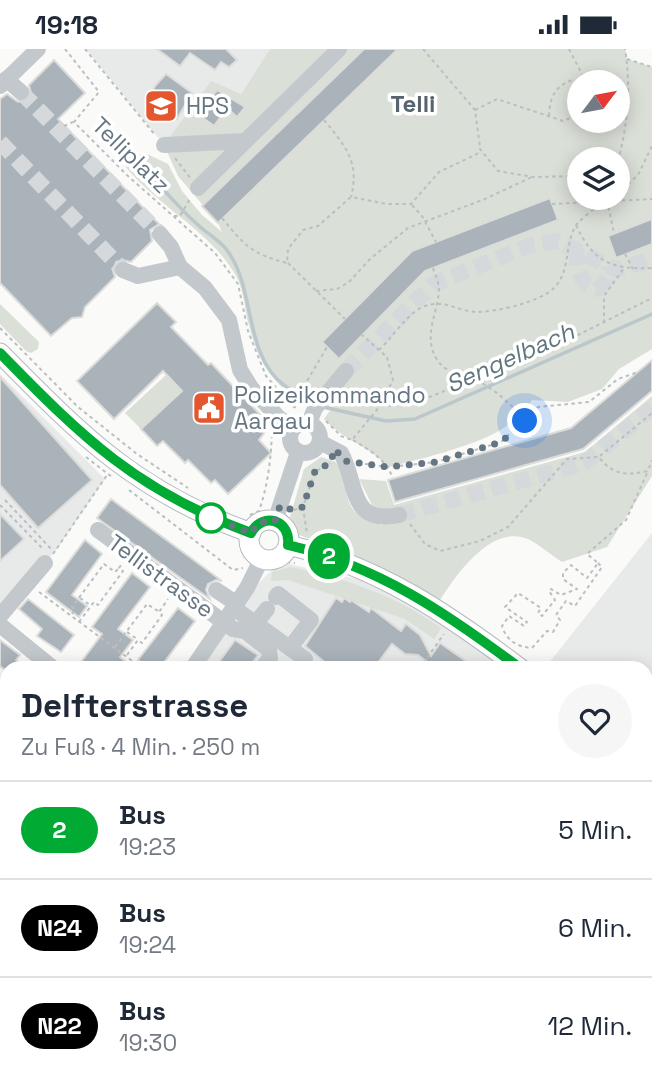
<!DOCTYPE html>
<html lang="de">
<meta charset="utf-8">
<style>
body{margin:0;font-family:"Space Grotesk",sans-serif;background:#f6f6f7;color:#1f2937;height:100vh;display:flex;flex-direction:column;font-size:26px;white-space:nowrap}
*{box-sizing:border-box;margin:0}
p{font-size:23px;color:#747a83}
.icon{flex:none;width:38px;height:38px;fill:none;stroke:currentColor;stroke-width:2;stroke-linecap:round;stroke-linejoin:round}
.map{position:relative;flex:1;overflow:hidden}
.panel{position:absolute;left:0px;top:612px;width:653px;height:429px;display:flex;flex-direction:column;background:#fff;border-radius:21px 21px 0 0;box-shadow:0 4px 18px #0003}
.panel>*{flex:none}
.badge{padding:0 14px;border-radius:23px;font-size:24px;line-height:46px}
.needle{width:46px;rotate:58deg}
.controls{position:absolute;left:567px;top:21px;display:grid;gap:14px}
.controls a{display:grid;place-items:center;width:63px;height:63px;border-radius:50%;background:#fff;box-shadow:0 4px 18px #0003;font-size:35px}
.you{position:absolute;width:35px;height:35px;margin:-18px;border:5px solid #fff;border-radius:50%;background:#1a73e8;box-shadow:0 0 0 10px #1a73e833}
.map>.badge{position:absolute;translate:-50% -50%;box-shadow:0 0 0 4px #fff}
.round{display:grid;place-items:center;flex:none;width:74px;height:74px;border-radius:37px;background:#f6f6f7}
.head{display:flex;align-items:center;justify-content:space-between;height:119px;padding:0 21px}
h1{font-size:33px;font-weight:600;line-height:52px}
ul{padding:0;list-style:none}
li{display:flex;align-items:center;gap:21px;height:98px;padding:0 21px;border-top:2px solid #e0e1e3}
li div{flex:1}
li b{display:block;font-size:26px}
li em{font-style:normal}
li .badge{min-width:77px;font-weight:700;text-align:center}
.status{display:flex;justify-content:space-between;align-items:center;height:49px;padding:0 35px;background:#fff;direction:ltr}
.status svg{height:19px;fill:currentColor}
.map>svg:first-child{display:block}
.built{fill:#e8e9e9}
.green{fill:#dadfd7;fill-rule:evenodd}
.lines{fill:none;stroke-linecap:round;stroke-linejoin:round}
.stream{stroke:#bbc7cb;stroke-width:3.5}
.building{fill:#aab3b9;stroke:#dcdcda;stroke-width:2}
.minor-tunnel{stroke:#d5d9db;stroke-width:16;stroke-dasharray:16 8;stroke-linecap:butt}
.major-casing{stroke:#b5babe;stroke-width:21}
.path{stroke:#bbbfc2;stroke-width:2;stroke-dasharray:3.5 3.5;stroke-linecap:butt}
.minor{stroke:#c3c8cc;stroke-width:16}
.major{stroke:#fff;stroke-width:19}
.line-casing{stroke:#fff;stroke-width:16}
.line{stroke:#0a3;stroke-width:10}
.walk{stroke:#657683;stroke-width:7;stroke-dasharray:0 12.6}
.stop-dot{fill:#fff;stroke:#0a3;stroke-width:3.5}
.labels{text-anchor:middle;stroke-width:7;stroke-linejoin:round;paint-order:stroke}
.poi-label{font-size:23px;fill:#657683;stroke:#fff;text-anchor:start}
.street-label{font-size:23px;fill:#657683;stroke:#fff}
.neighbourhood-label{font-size:24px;font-weight:bold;fill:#57646e;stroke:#fff}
.water-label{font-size:24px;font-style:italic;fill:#60757c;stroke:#fff}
</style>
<div class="status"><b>19:18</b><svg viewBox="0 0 49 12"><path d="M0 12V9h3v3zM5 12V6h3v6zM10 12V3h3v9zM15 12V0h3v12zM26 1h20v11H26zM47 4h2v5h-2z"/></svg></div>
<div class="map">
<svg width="652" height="1041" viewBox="0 0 652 1041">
<rect width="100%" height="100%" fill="#fafaf8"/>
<!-- built -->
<g class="built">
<path d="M86 0H270L241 45 164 96Z"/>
<path d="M0 325 105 430 57 500 0 567Z"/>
<path d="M652 484V707L646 702V620L545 619Z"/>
<path d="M289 515 370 533 514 620H192L237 555 271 522Z"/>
<path d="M646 729 652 734V1041H374L365 1034H646Z"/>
</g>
<!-- green -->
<g class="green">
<path d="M270 0H625L627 10 652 18V300L619 320 602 340 568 353 532 351C526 358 520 366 513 372 487 395 423 409 389 418 368 397 344 391 324 370L331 360 313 348 308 356 304 357C267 329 256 309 246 264 244 251 242 238 236 227 211 182 157 157 125 117L128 108 145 104 168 115 182 142 202 166 222 183 218 174 178 127 164 96 211 32 241 45ZM579 33H618V72H579ZM579 110H618V149H579Z"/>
<path d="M0 255 39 293 38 300 31 304 26 302 0 275Z"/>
<path d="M166 326 182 342 141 380 125 364Z"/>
<path d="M652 347V427L607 498 562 513C551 506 541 497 530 491 492 473 457 525 440 551L352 505 299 486 290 468 304 420 321 408 336 413C356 446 334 461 382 476L359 430 386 432 394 456 585 403Z"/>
<path d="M291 518C346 530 396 546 441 579L434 590 405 570 288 531 271 532 272 523Z"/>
</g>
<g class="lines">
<!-- stream -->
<g class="stream">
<path d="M135 115C159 132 175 156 197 175 206 184 218 190 226 200 257 239 242 305 285 337 294 343 304 347 313 353"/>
<path d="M323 358 386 372 415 370 652 265"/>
</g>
</g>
<!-- building -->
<g class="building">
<path d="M157 0H226L237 11 229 18 221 13 215 21 190 4 180 17Z"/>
<path d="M364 0H398L218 174 202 157Z"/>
<path d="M54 11 85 44 58 70 159 175 150 181 152 192 131 213 122 211 116 213 113 222 115 228 85 258 82 268 72 269 51 287 0 234V50L7 45 18 53 28 50 31 44 29 36Z"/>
<path d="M166 25 192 44 177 70 149 50 155 37Z"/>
<path d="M217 41 245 58 237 68 227 59 214 77 199 66Z"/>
<path d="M550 149 558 171 425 222 339 310 322 293 412 202Z"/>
<path d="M652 170V195L616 209 608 187Z"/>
<path d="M157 254 176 273 171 278 208 316 211 314 270 376 259 391 271 404 228 445 215 431 211 434 188 411 185 414 163 392 157 397 141 380 182 342 163 322 114 370 77 332Z"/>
<path d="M652 311V342L583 400 395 453 388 431 571 379Z"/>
<path d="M0 328 92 431 38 479 0 436Z"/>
<path d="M111 450 222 532 216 531 208 535 206 541 210 550 97 469Z"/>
<path d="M0 465 24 490 0 512Z"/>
<path d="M85 491 102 505 72 546 87 557 79 568 46 543Z"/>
<path d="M132 524 150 538 118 580 133 591 120 608 135 620H76L102 585 92 578Z"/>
<path d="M336 549 342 553 344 549 350 553 351 551 369 563 371 559 401 582 406 575 420 586 431 607 440 594 477 620H437L418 606 405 605 392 595 373 620H333L305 597Z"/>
<path d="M28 550 74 586 61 603 37 587 42 580 19 560Z"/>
<path d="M178 559 195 572 159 620H149L138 611Z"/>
<path d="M0 591 20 606 16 611 28 620H4L0 617Z"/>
<path d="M235 591 258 606 248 620H214Z"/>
</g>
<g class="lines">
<!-- minor-tunnel -->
<g class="minor-tunnel">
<path d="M21 43 160 185"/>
<path d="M0 93 123 221"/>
<path d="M576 200C578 220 577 234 598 240L607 230 609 218"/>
<path d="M346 322 433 235 531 196 558 192 617 221 652 210"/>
<path d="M399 466 584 414 652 359"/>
</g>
<defs>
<g id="major">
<path d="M0 304C83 388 137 443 251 484"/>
<circle cx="269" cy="491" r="20"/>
<path d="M288 496C378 517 448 565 521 620"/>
<path d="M646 714 652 719"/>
<path d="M0 968 7 974"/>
<path d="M82 1034 91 1041"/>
</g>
</defs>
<!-- major casing -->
<use href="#major" class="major-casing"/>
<!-- path -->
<g class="path">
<path d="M65 0 99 43 74 73 129 128 215 204 238 235 248 282 266 327 292 357 299 360"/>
<path d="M85 0 155 86"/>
<path d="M423 0 475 61 480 98"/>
<path d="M569 0 586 33"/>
<path d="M627 10 652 18"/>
<path d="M475 61 497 50 563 72 579 65"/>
<path d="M549 67C550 48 554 38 572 31L579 35"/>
<path d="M324 71C345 97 360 112 351 148"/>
<path d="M64 77 73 73"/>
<path d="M175 109 191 130"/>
<path d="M618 112C628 75 631 37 625 0"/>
<path d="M618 145 638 126 652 97"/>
<path d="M607 151 614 184"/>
<path d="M552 155 652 150"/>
<path d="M412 156 422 167 436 193"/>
<path d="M174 167H180L190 150"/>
<path d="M222 169C245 197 252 205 287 214L288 200 303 181 318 177 351 148 387 155H411L439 123 477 105 480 100 498 122 533 128 579 127"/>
<path d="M576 176C593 213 612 221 652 219"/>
<path d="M625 205 633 220"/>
<path d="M288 214 345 270"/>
<path d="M433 219C435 226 439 233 439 240 438 264 423 286 436 309 446 326 462 325 478 332 500 343 525 367 534 389"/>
<path d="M316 242 337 240 349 233 370 210 408 179 485 150 532 128"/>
<path d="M604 274V247L624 219"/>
<path d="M0 279 78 358 137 405 188 439"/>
<path d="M379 301C393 288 408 263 425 257 446 250 459 263 478 263 499 262 528 255 546 245 572 230 563 201 575 178 580 169 598 158 607 150"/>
<path d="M293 356 327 298"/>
<path d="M381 357 404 356 425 350 576 287 652 249"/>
<path d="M326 372 341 387 352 391 380 357 393 331 387 308 362 286"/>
<path d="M353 391C371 402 385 410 393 429"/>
<path d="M600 407 652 364"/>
<path d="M86 408 112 428"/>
<path d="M358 414 389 418 436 413 501 393 538 358 589 353 618 330 638 323"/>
<path d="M129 441 233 521 243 519"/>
<path d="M5 451 53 502"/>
<path d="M0 456 43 500"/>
<path d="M303 458 307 485"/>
<path d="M294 461 303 458 315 423 330 414"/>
<path d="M250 466 259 462C268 436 271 410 272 382"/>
<path d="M410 475 425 495 440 502 480 492 508 478 567 410 599 408C612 426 627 427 648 422L652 411"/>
<path d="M242 498 245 509"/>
<path d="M53 505 107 426"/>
<path d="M598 514 602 518 575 557 566 552 556 566 560 571 553 583 547 582 532 599C517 598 506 591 502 577L509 567 524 577 527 573 505 558 518 544 541 559 538 564 542 567 555 551 549 542 551 540 561 546 577 540 563 530V524L571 516 587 529 598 514 587 505 626 471 648 422"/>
<path d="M274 518 284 513 295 514"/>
<path d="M39 543 143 620"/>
<path d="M80 549 90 556"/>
<path d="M72 565 75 560 72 558 104 515 115 523 119 519"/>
<path d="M79 573 94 553 98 556 123 522 119 519 121 516"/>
<path d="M127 583 137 590"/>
<path d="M115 598 147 555 158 562"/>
<path d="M127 606 138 591 142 594 162 566 159 563 168 550"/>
<path d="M419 620 444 585"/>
<path d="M0 815 7 820"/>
<path d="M0 885 7 890"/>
<path d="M0 1015 7 1024"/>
<path d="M22 1034 31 1041"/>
<path d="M425 1041 430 1034"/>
</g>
<!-- minor -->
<g class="minor">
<path d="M6 30 21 43"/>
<path d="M0 37 38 0"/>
<path d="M164 96 245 92"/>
<path d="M198 139 339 0"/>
<path d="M160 185 171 198 180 218"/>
<path d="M123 221 138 227 180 218 205 239 229 271 240 321 252 340 279 369 293 379"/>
<circle cx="305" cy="389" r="15"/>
<path d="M309 374 315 359 346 322"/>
<path d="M320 393 341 404C358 434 348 476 399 466"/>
<path d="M275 472 298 403"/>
<path d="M98 481 233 580 245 582 269 601 270 609 261 620"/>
<path d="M216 541 237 555"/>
<path d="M276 548 278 545 311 571 290 599"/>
<path d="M234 559 305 610"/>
<path d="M0 567 45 514"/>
<path d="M256 574 267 560"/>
<path d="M0 576 54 620"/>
<path d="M192 620 247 539 262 509"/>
<path d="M391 620H392"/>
<path d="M0 756 7 762"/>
<path d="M646 839 652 831"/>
<path d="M7 925 4 930 7 933"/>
<path d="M129 1034 132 1041"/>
<path d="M365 1034 374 1041"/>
<path d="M394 1038 398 1041"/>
<path d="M476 1041 482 1034"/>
</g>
<!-- major -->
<use href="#major" class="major"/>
</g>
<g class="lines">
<defs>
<path id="line" d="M0 304C83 389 137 442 251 484 263 462 291 471 288 496 378 517 448 565 521 620"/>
</defs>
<!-- line casing -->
<use href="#line" class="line-casing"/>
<!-- line -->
<use href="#line" class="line"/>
<!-- walk -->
<path class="walk" d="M211 469 204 466 251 484 260 473 275 472 280 457 293 461 303 458 315 422 330 414 335 400 345 412 388 418 436 413 501 393 525 372"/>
</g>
<!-- icons -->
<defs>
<symbol id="school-square" viewBox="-11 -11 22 22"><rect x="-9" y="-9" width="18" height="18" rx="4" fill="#e4572e" stroke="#fff"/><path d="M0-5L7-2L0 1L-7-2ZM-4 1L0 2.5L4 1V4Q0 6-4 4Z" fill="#fff"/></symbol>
<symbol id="civic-square" viewBox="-11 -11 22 22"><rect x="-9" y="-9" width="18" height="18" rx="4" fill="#e4572e" stroke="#fff"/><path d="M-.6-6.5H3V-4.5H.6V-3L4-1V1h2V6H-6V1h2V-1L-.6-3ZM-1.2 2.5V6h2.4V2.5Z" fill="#fff"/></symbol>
</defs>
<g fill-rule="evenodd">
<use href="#school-square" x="142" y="38" width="38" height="38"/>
<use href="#civic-square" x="190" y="340" width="38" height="38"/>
</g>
<!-- markers -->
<circle class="stop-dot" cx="211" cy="469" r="14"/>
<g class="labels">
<!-- poi labels -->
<g class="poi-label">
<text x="186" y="65">HPS</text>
<text x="234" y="354">Polizeikommando<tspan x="234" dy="26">Aargau</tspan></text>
</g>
<!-- street labels -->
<g class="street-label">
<text transform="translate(131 106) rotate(44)" y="8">Telliplatz</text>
<text transform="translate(161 527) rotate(36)" y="8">Tellistrasse</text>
</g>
<!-- neighbourhood labels -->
<g class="neighbourhood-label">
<text x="413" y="63">Telli</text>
</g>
<!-- water labels -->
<g class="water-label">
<text transform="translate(510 309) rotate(-24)" y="8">Sengelbach</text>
</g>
</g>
</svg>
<div class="controls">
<a><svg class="needle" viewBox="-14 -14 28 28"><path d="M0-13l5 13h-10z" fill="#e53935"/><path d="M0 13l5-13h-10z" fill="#747a83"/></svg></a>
<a><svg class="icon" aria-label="layers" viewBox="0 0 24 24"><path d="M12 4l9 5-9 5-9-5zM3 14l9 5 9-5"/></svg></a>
</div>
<div class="you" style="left:525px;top:372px"></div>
<b class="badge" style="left:329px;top:507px;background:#0a3;color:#fff">2</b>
<section class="panel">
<div class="head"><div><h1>Delfterstrasse</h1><p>Zu Fuß · 4 Min. · 250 m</p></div><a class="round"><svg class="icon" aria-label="heart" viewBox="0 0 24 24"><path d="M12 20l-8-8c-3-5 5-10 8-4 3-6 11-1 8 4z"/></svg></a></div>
<ul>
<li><span class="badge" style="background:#0a3;color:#fff">2</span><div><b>Bus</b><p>19:23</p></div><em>5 Min.</em></li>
<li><span class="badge" style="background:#000;color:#fff">N24</span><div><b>Bus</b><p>19:24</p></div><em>6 Min.</em></li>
<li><span class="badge" style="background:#000;color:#fff">N22</span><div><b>Bus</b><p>19:30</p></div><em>12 Min.</em></li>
</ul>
</section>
</div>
